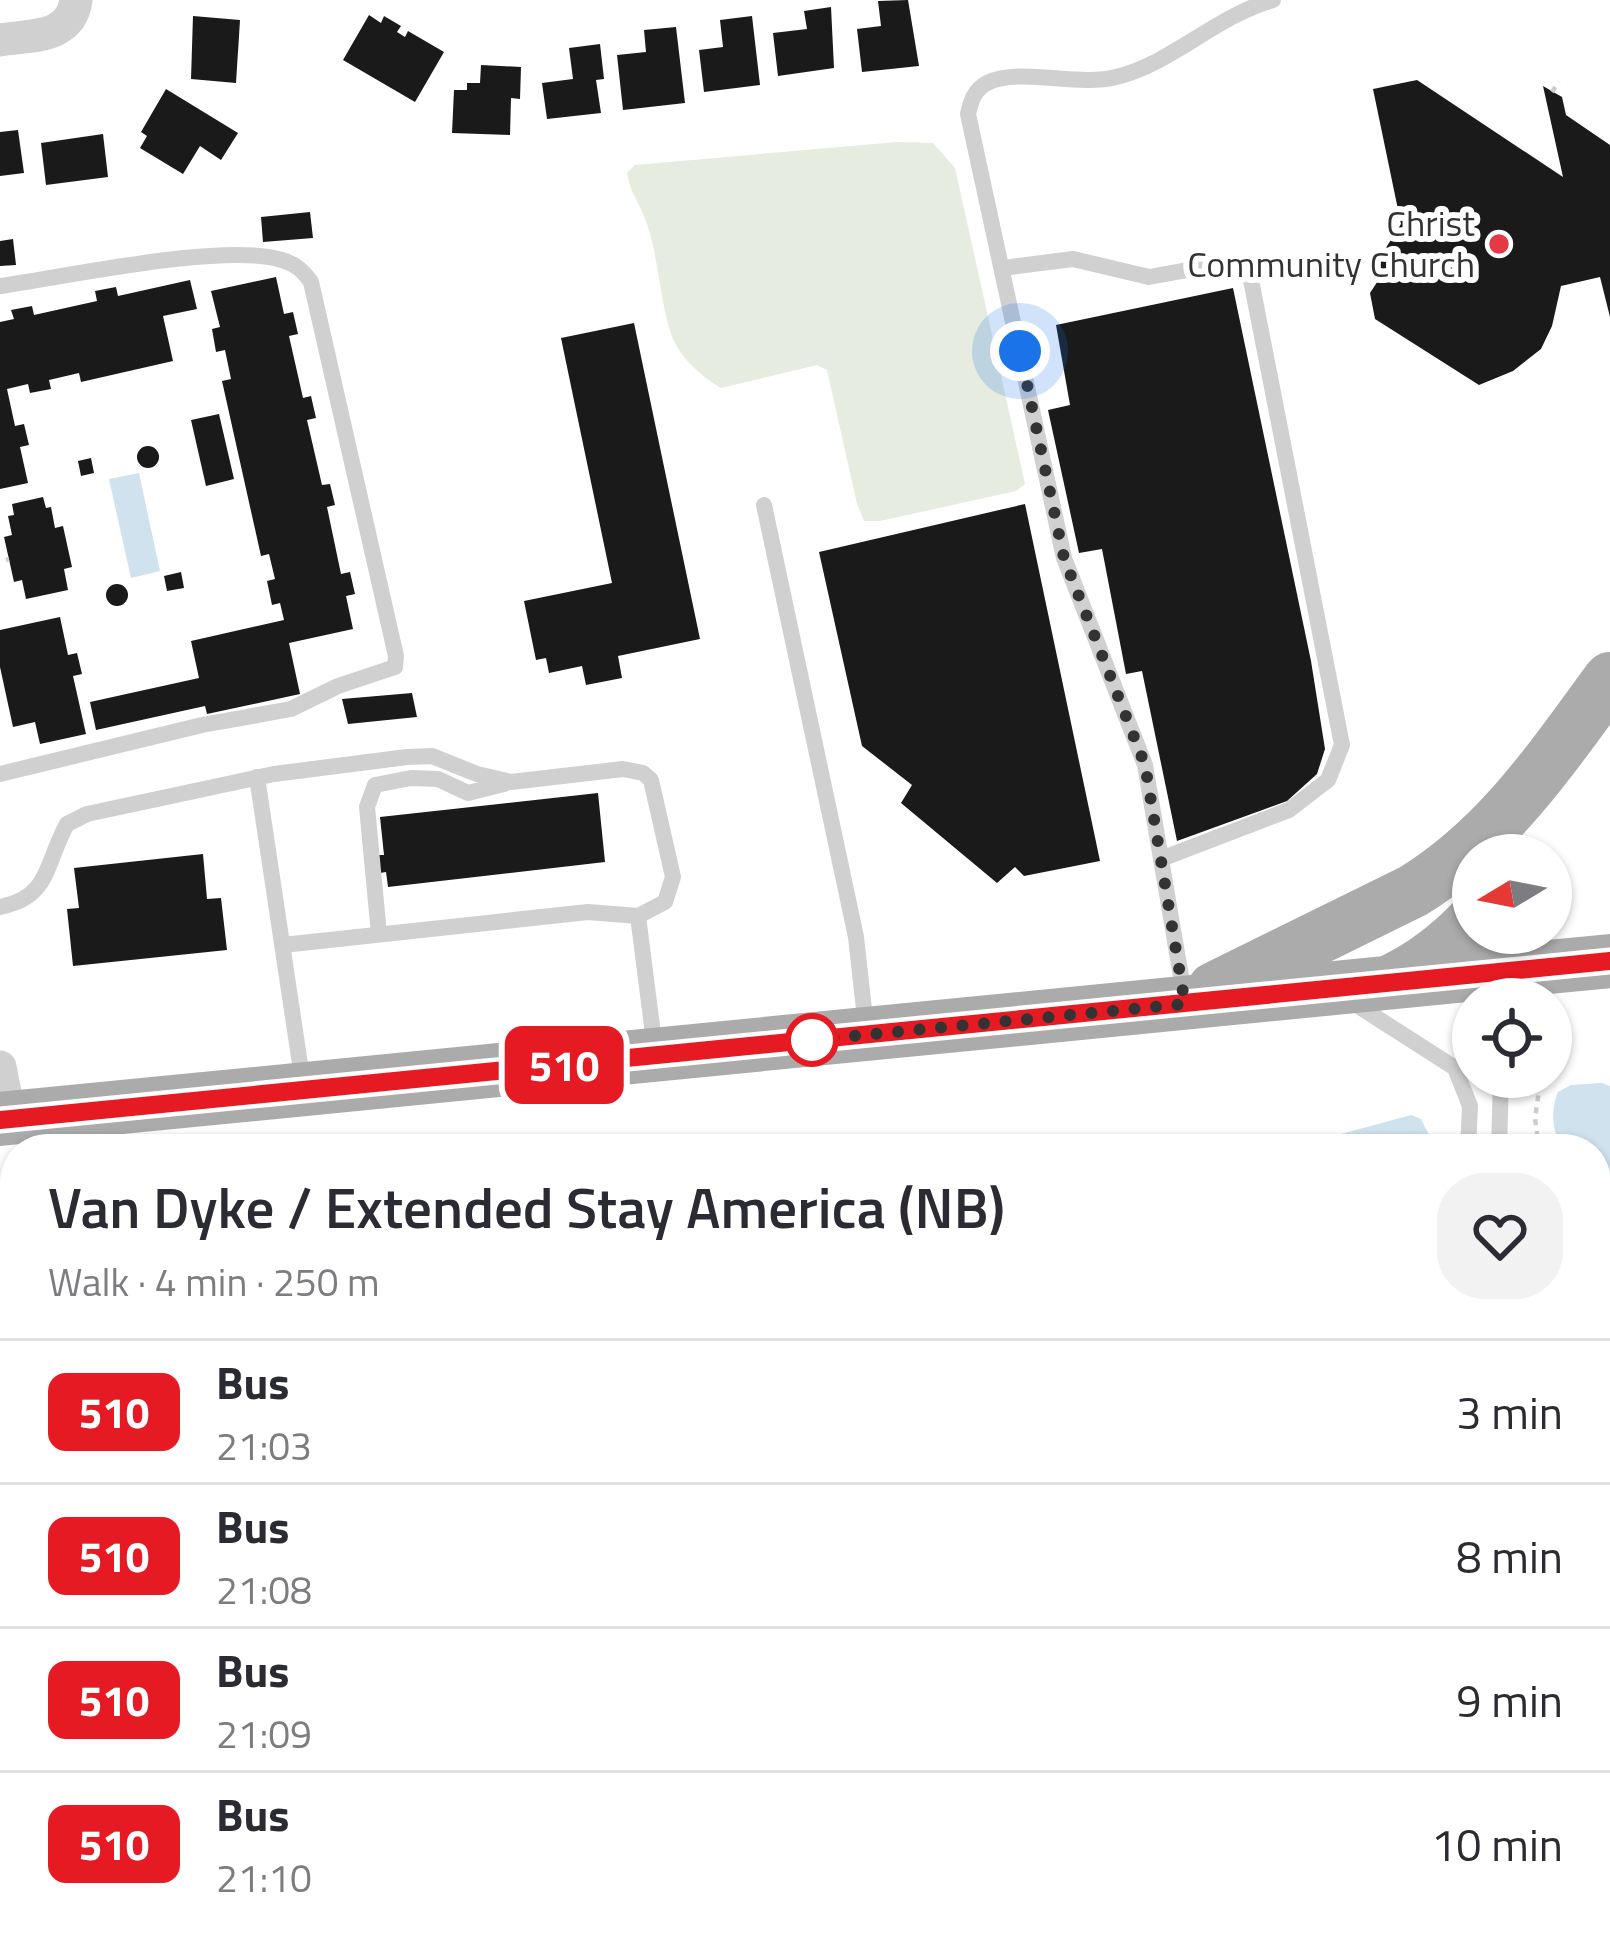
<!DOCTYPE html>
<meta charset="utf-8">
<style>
body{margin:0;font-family:"Titillium Web",sans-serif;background:#f2f2f3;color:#2b2b33;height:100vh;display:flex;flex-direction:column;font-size:45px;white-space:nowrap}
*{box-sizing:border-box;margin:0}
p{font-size:39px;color:#7c7c81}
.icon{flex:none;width:66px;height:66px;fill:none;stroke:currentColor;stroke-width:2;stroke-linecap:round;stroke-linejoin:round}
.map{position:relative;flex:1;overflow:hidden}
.panel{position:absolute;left:0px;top:1134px;width:1611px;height:807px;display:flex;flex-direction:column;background:#fff;border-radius:48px 48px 0 0;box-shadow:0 3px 9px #0004}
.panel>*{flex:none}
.badge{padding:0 24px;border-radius:18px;font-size:42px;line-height:78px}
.needle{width:78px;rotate:260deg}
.buttons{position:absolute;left:1452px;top:834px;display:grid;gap:24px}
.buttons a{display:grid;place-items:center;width:120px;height:120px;border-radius:50%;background:#fff;box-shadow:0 3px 9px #0004;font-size:60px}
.you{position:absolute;width:60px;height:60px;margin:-30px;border:9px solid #fff;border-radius:50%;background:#1a73e8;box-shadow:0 0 0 18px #1a73e833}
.map>.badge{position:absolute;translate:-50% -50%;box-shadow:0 0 0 6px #fff}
.round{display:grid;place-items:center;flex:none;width:126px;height:126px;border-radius:48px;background:#f2f2f3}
.headline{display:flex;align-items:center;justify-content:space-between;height:204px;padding:0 48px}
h1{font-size:57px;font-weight:600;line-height:90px}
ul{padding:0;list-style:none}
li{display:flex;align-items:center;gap:36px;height:144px;padding:0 48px;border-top:3px solid #e1e1e2}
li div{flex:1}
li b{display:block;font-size:45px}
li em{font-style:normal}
li .badge{min-width:132px;font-weight:700;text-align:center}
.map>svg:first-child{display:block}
.green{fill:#e6ecdf}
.water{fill:#cfe2ee}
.building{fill:#1a1a1a}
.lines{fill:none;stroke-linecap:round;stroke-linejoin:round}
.path{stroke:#cdcdcd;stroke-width:4.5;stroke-dasharray:6 6;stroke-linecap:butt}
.service{stroke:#d0d0d0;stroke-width:16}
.minor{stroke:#d0d0d0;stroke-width:33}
.primary{stroke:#ababab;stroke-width:54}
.line-casing{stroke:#fff;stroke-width:27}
.line{stroke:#e51a23;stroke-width:18}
.walk{stroke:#333;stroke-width:12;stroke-dasharray:0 21.6}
.poi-dot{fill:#e63946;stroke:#fff;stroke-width:4.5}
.stop-dot{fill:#fff;stroke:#e51a23;stroke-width:6}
.labels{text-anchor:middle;stroke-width:12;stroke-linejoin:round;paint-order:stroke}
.poi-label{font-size:36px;fill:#333;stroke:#fff;text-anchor:end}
</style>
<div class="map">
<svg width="1610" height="1940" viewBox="0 0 1610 1940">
<rect width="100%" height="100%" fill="#fff"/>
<!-- green -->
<path class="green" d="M897 142 933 143 955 168 1025 484 1016 491 880 521H864L857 504 827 370 817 365 721 388C704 378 684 361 675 343 661 315 659 257 647 224 641 205 630 193 627 173L635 165Z"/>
<!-- water -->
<g class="water">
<path d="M139 473 160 571 131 578 109 479Z"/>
<path d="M1602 1083 1610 1086V1195L1596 1186V1149H1563C1552 1131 1550 1112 1558 1092L1571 1085Z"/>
<path d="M1411 1115 1421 1119 1436 1149H1301L1319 1140Z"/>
</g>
<!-- building -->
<g class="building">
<path d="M908 0 919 66 862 72 857 29 881 26 878 1Z"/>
<path d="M831 7 834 68 778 76 773 33 807 29 804 11Z"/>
<path d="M369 15 381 23 384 16 401 26 397 32 405 37 408 31 444 52 415 102 343 60Z"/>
<path d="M193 16 240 20 236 83 191 79Z"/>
<path d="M752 16 760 85 704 92 699 50 723 47 720 20Z"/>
<path d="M676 27 685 103 623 110 617 55 646 52 644 30Z"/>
<path d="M600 44 604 79 596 80 601 113 547 119 542 83 573 79 569 48Z"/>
<path d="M481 65 521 67 520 99 511 98 510 135 452 133 454 90H467V83H480Z"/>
<path d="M1417 80 1563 177 1543 86 1562 97 1566 115 1610 145V317L1600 277 1561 286 1552 326 1541 349 1513 371 1479 385 1375 319 1370 293 1385 270 1375 265 1401 224 1373 89Z"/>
<path d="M166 89 238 133 221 160 200 146 183 174 140 148 147 136 141 132Z"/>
<path d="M18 130 24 173 0 176V132Z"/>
<path d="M103 134 108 177 46 185 41 143Z"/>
<path d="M310 212 313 238 263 242 261 217Z"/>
<path d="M13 239 16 265 0 266V241Z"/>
<path d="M276 277 284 314 293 312 298 334 289 336 303 398 311 396 316 418 307 420 322 485 330 484 335 505 327 507 341 574 350 572 355 594 346 596 353 629 289 643 300 694 207 714 205 706 96 730 90 702 199 678 191 641 284 620 280 603 272 605 267 581 275 579 269 554 261 556 222 381 231 379 225 350 216 352 212 329 220 327 211 291Z"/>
<path d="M190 280 197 309 163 316 173 361 81 382 79 373 49 380 51 389 30 393 28 384 7 389 15 426 24 424 29 445 20 447 28 483 0 489V322L14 319 11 310 32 306 34 315 97 301 95 291 116 287 118 296Z"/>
<path d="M1233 288 1311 661 1325 749 1317 774 1287 801 1177 841 1142 671 1126 674 1102 549 1079 553 1048 410 1070 405 1056 325Z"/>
<path d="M634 323 700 639 618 656 622 678 586 685 582 666 549 673 546 658 536 660 524 601 612 583 561 338Z"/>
<path d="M219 414 234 479 206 486 191 420Z"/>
<circle cx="148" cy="457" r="11"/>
<path d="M91 458 94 473 81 476 78 461Z"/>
<path d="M43 497 46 508 51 507 55 528 63 526 72 567 64 569 68 590 26 599 22 580 14 582 4 537 12 535 8 516 14 515 12 504Z"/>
<path d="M1025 504 1100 861 1024 876 1015 867 997 883 901 803 912 785 862 746 819 552Z"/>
<path d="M181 572 184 588 167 591 164 576Z"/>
<circle cx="117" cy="595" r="11"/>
<path d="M60 617 68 655 77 653 82 674 73 676 86 734 40 744 35 722 13 727 0 667V630Z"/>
<path d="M412 693 417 717 348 724 342 699Z"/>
<path d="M598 793 605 862 388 887 386 872 380 873 378 855H384L380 817Z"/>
<path d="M203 854 207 899 221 898 227 950 73 966 67 909 79 908 74 868Z"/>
</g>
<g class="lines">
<!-- path -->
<g class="path">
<path d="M1552 92 1559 82"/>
<path d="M6 560 9 559"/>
<path d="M1539 1149 1535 1118 1541 1077"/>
<path d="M1596 1224 1610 1227"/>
</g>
<!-- service -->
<g class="service">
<path d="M1002 268 1073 259 1149 277 1215 265 1236 267 1251 280 1342 745 1328 780 1289 810 1161 859"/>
<path d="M0 286C65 277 225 242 282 260 296 264 303 271 311 282L396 656 395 667 338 686 291 709 202 725 0 774"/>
<path d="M764 505 856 937 866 1027"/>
<path d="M257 777 303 1084"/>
<path d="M0 907C51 897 45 863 67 824L87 814 274 774 407 757 432 756 477 774 511 782 623 769 643 773 651 780 673 877 665 902 638 916 588 912 283 945"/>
<path d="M638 916 655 1050"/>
<path d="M379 934 367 807 375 785 411 778 438 779 468 793 504 784"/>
<path d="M1184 994 1145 765 1064 558 968 114C971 101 974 90 987 83 1020 67 1077 87 1116 77 1171 64 1216 16 1273 0"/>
<path d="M1352 1002 1455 1068 1470 1106 1468 1149"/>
<path d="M1499 1149 1501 1077"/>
<path d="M1596 1273 1610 1275"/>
<path d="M0 1309 3 1368 0 1397"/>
<path d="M1596 1368 1610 1369"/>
<path d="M0 1443 15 1501"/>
<path d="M1596 1614 1610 1696"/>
<path d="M0 1704 15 1692"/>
<path d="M6 1787 15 1839"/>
<path d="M1596 1880 1610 1877"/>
<path d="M30 1926 33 1940"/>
<path d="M113 1926 116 1940"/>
<path d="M207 1926 209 1940"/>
<path d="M288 1926 290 1940"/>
<path d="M369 1926 371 1940"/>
<path d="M464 1926 466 1940"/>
<path d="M543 1926 545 1940"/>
<path d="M623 1926 625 1940"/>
<path d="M715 1926 718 1940"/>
<path d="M796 1926 799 1940"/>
<path d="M879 1926 882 1940"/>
<path d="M970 1926 973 1940"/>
<path d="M1054 1926 1057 1940"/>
<path d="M1133 1926 1136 1940"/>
<path d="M1228 1926 1231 1940"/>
<path d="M1248 1940 1324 1926"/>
</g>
<!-- minor -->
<g class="minor">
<path d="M0 40C31 35 71 39 76 0"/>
<path d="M0 1067 10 1118"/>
</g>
<!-- primary -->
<g class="primary">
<path d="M1396 979C1426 964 1450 945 1473 921"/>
<path d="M1214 989 1413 891C1499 838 1551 759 1610 679"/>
<path d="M0 1119 1610 961"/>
</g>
</g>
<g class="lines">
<defs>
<path id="line" d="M0 1120 1610 961"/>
</defs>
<!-- line casing -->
<use href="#line" class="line-casing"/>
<!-- line -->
<use href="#line" class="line"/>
<!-- walk -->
<path class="walk" d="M812 1040 1185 1004 1145 765 1064 558 1020 351"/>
</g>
<!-- markers -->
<circle class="poi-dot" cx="1499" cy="244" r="12"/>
<circle class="stop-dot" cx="812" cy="1040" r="24"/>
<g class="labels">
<!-- poi labels -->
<g class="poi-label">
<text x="1475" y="236">Christ<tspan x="1475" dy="41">Community Church</tspan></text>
</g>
</g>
</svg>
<div class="buttons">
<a><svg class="needle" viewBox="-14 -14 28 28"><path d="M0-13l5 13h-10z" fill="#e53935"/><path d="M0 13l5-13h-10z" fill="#7c7c81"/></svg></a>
<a><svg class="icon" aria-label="locate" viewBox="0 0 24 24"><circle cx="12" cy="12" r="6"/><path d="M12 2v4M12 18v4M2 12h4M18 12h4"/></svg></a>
</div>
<div class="you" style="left:1020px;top:351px"></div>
<b class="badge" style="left:564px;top:1065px;background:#e51a23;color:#fff">510</b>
<section class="panel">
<div class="headline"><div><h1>Van Dyke / Extended Stay America (NB)</h1><p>Walk · 4 min · 250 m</p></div><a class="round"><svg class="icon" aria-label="heart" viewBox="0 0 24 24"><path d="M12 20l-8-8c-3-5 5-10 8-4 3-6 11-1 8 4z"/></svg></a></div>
<ul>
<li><span class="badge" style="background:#e51a23;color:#fff">510</span><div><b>Bus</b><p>21:03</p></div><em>3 min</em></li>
<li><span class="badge" style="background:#e51a23;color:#fff">510</span><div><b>Bus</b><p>21:08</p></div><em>8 min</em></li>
<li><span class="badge" style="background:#e51a23;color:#fff">510</span><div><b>Bus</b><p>21:09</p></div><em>9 min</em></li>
<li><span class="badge" style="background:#e51a23;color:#fff">510</span><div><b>Bus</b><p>21:10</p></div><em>10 min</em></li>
</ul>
</section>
</div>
